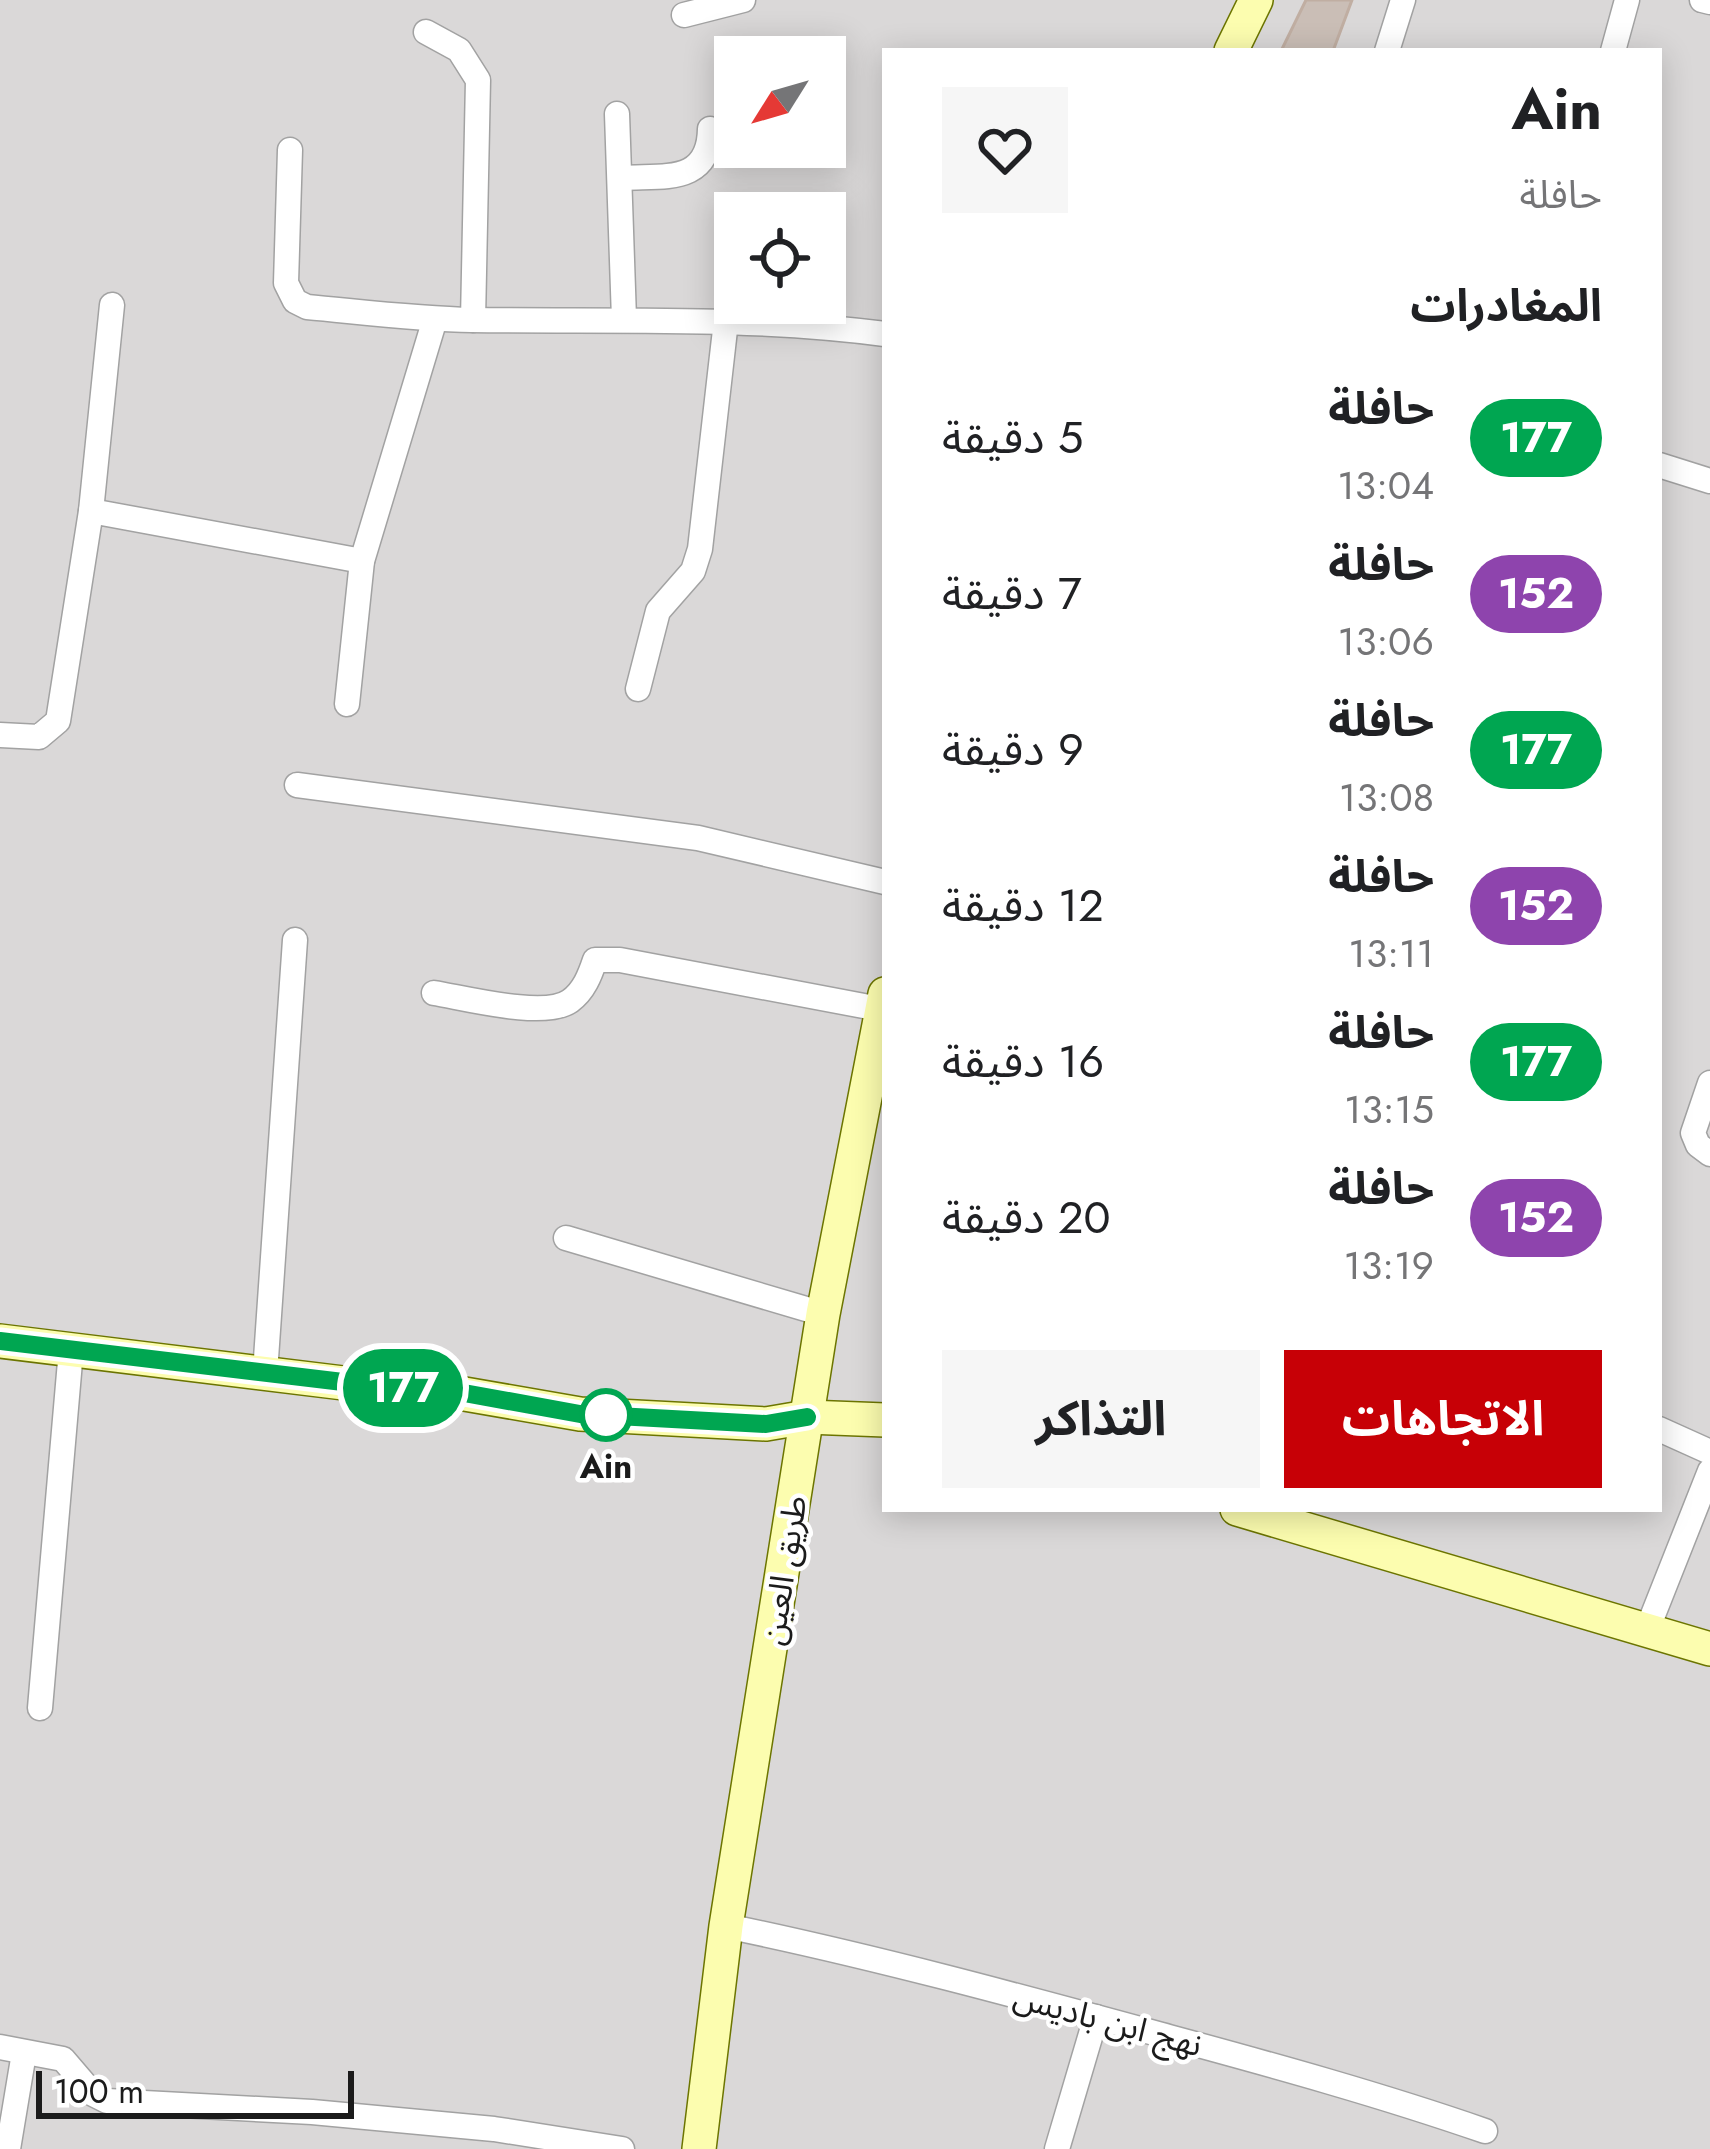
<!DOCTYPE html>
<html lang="ar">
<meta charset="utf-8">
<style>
body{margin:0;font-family:Jost,"Noto Sans Arabic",sans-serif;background:#f6f6f6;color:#202124;direction:rtl;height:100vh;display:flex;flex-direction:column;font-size:45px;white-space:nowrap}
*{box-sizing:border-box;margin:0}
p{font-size:39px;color:#757577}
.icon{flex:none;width:66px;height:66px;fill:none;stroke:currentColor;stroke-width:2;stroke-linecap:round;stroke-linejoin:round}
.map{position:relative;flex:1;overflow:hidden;direction:ltr}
.drawer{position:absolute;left:882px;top:48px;width:780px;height:1464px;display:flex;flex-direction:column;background:#fff;border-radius:0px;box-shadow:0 6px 30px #0003;direction:rtl}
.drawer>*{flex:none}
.badge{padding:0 24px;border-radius:39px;font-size:42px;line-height:78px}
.needle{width:78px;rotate:233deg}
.controls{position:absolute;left:714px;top:36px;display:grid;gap:24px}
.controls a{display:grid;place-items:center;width:132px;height:132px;border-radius:0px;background:#fff;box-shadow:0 6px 30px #0003;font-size:60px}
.scale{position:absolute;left:36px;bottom:30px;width:318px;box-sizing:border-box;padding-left:12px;border:6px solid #1b1b1b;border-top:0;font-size:33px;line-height:42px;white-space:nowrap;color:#1b1b1b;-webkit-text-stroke:9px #fff;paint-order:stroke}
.map>.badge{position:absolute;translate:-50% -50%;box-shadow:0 0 0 6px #fff}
h2{padding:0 60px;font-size:45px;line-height:108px}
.round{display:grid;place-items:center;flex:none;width:126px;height:126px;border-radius:0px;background:#f6f6f6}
.head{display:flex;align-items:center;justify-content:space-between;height:204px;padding:0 60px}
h1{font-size:57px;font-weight:700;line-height:90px}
.primary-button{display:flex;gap:24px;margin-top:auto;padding:24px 60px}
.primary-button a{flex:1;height:138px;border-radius:0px;background:#c70006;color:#fff;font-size:48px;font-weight:700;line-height:138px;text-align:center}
.primary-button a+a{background:#f6f6f6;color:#202124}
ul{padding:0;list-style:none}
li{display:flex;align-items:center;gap:36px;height:156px;padding:0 60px}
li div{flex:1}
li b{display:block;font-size:45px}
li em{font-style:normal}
li .badge{min-width:132px;font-weight:700;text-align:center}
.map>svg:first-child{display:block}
.residential{fill:#dad8d8;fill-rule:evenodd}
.building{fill:#cabeb6;stroke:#c0aea2;stroke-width:3}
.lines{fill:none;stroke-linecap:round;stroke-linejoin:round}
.street-casing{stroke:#a2a2a2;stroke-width:27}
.secondary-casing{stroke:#6c7500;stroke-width:36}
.street{stroke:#fff;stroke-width:24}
.secondary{stroke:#fcfdaf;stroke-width:33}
.line-casing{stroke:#fff;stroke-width:27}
.line{stroke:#00a651;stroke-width:18}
.stop-dot{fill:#fff;stroke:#00a651;stroke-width:6}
.labels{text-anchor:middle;stroke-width:9;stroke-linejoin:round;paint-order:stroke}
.stop-label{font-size:33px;font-weight:bold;fill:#1b1b1b;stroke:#fff}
.street-label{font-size:33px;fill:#1b1b1b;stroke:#fff}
</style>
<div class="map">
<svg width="1710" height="2149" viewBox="0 0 1710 2149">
<rect width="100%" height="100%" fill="#eee9e0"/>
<!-- residential -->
<path class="residential" d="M0 0H1710V2149H0ZM885 51H1659V1509H885ZM735 57H825V147H735ZM735 213H825V303H735Z"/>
<!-- building -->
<path class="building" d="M1306 0H1352L1333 51H1281Z"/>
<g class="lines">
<defs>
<g id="street">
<path d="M1702 0 1710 2"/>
<path d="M684 15 743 0"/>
<path d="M426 32 459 50 478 80 473 320"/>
<path d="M1387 51 1403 0"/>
<path d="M1613 51 1627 0"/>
<path d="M617 114 624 319"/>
<path d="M290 150 286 283 295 301 307 307C362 312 417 319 472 320 610 322 747 316 885 334"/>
<path d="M622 178C664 175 709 185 710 129"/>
<path d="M1659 465 1710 481"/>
<path d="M91 511 112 305"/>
<path d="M638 689 658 611 693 571 700 549 726 321"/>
<path d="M347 704 362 561 435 319"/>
<path d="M0 735 39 737 58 721 91 511 362 561"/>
<path d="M297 785 698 838 885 882"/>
<path d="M434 993C465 998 545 1019 570 1001 584 991 590 975 595 960H620L885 1010"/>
<path d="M1710 1083 1693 1133 1698 1145 1710 1154"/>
<path d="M566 1238 823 1314"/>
<path d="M265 1373 295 940"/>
<path d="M1659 1429 1710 1452"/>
<path d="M1647 1630 1710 1471"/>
<path d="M40 1708 71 1350"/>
<path d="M726 1926C876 1957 1022 1997 1169 2037 1276 2066 1381 2095 1485 2131"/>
<path d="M0 2047 63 2059 93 2094 107 2101 312 2112 494 2129 622 2149"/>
<path d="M8 2149 24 2053"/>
<path d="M1057 2149 1096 2017"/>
</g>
<g id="secondary">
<path d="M1231 51 1256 0"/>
<path d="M0 1341 368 1386 453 1392 580 1414 766 1424 807 1417 885 1420"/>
<path d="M1237 1509 1710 1649"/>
<path d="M699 2149 726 1926 823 1314 885 994"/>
</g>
</defs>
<!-- street casing -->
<use href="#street" class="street-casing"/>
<!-- secondary casing -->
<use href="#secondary" class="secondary-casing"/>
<!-- street -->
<use href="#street" class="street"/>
<!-- secondary -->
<use href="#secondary" class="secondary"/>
</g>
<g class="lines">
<defs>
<path id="line" d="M0 1341 368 1385 453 1391 580 1414 766 1424 807 1417"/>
</defs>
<!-- line casing -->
<use href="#line" class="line-casing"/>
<!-- line -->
<use href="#line" class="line"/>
</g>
<!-- markers -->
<circle class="stop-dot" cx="606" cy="1415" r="24"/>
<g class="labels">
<!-- stop labels -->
<g class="stop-label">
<text x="606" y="1478">Ain</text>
</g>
<!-- street labels -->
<g class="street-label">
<text transform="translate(783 1570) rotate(-81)" y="12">طريق العين</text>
<text transform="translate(1108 2020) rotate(15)" y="12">نهج ابن باديس</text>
</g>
</g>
</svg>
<div class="controls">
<a><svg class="needle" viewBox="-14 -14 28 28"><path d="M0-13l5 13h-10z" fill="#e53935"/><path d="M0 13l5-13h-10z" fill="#757577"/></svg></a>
<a><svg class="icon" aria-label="locate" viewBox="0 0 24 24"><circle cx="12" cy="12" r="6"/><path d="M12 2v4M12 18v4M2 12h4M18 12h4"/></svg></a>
</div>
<div class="scale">100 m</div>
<b class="badge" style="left:403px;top:1388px;background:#00a651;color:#fff">177</b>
<section class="drawer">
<div class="head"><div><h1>Ain</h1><p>حافلة</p></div><a class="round"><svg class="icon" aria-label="heart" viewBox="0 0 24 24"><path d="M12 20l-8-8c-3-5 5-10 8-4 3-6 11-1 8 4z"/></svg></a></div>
<h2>المغادرات</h2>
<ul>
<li><span class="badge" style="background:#00a651;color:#fff">177</span><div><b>حافلة</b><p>13:04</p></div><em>5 دقيقة</em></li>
<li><span class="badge" style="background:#8e44ad;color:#fff">152</span><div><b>حافلة</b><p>13:06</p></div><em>7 دقيقة</em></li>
<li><span class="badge" style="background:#00a651;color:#fff">177</span><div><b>حافلة</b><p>13:08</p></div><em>9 دقيقة</em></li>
<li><span class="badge" style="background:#8e44ad;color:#fff">152</span><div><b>حافلة</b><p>13:11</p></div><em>12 دقيقة</em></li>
<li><span class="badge" style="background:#00a651;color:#fff">177</span><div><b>حافلة</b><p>13:15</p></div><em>16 دقيقة</em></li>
<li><span class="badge" style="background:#8e44ad;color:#fff">152</span><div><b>حافلة</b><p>13:19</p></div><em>20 دقيقة</em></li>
</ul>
<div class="primary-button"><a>الاتجاهات</a><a>التذاكر</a></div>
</section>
</div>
